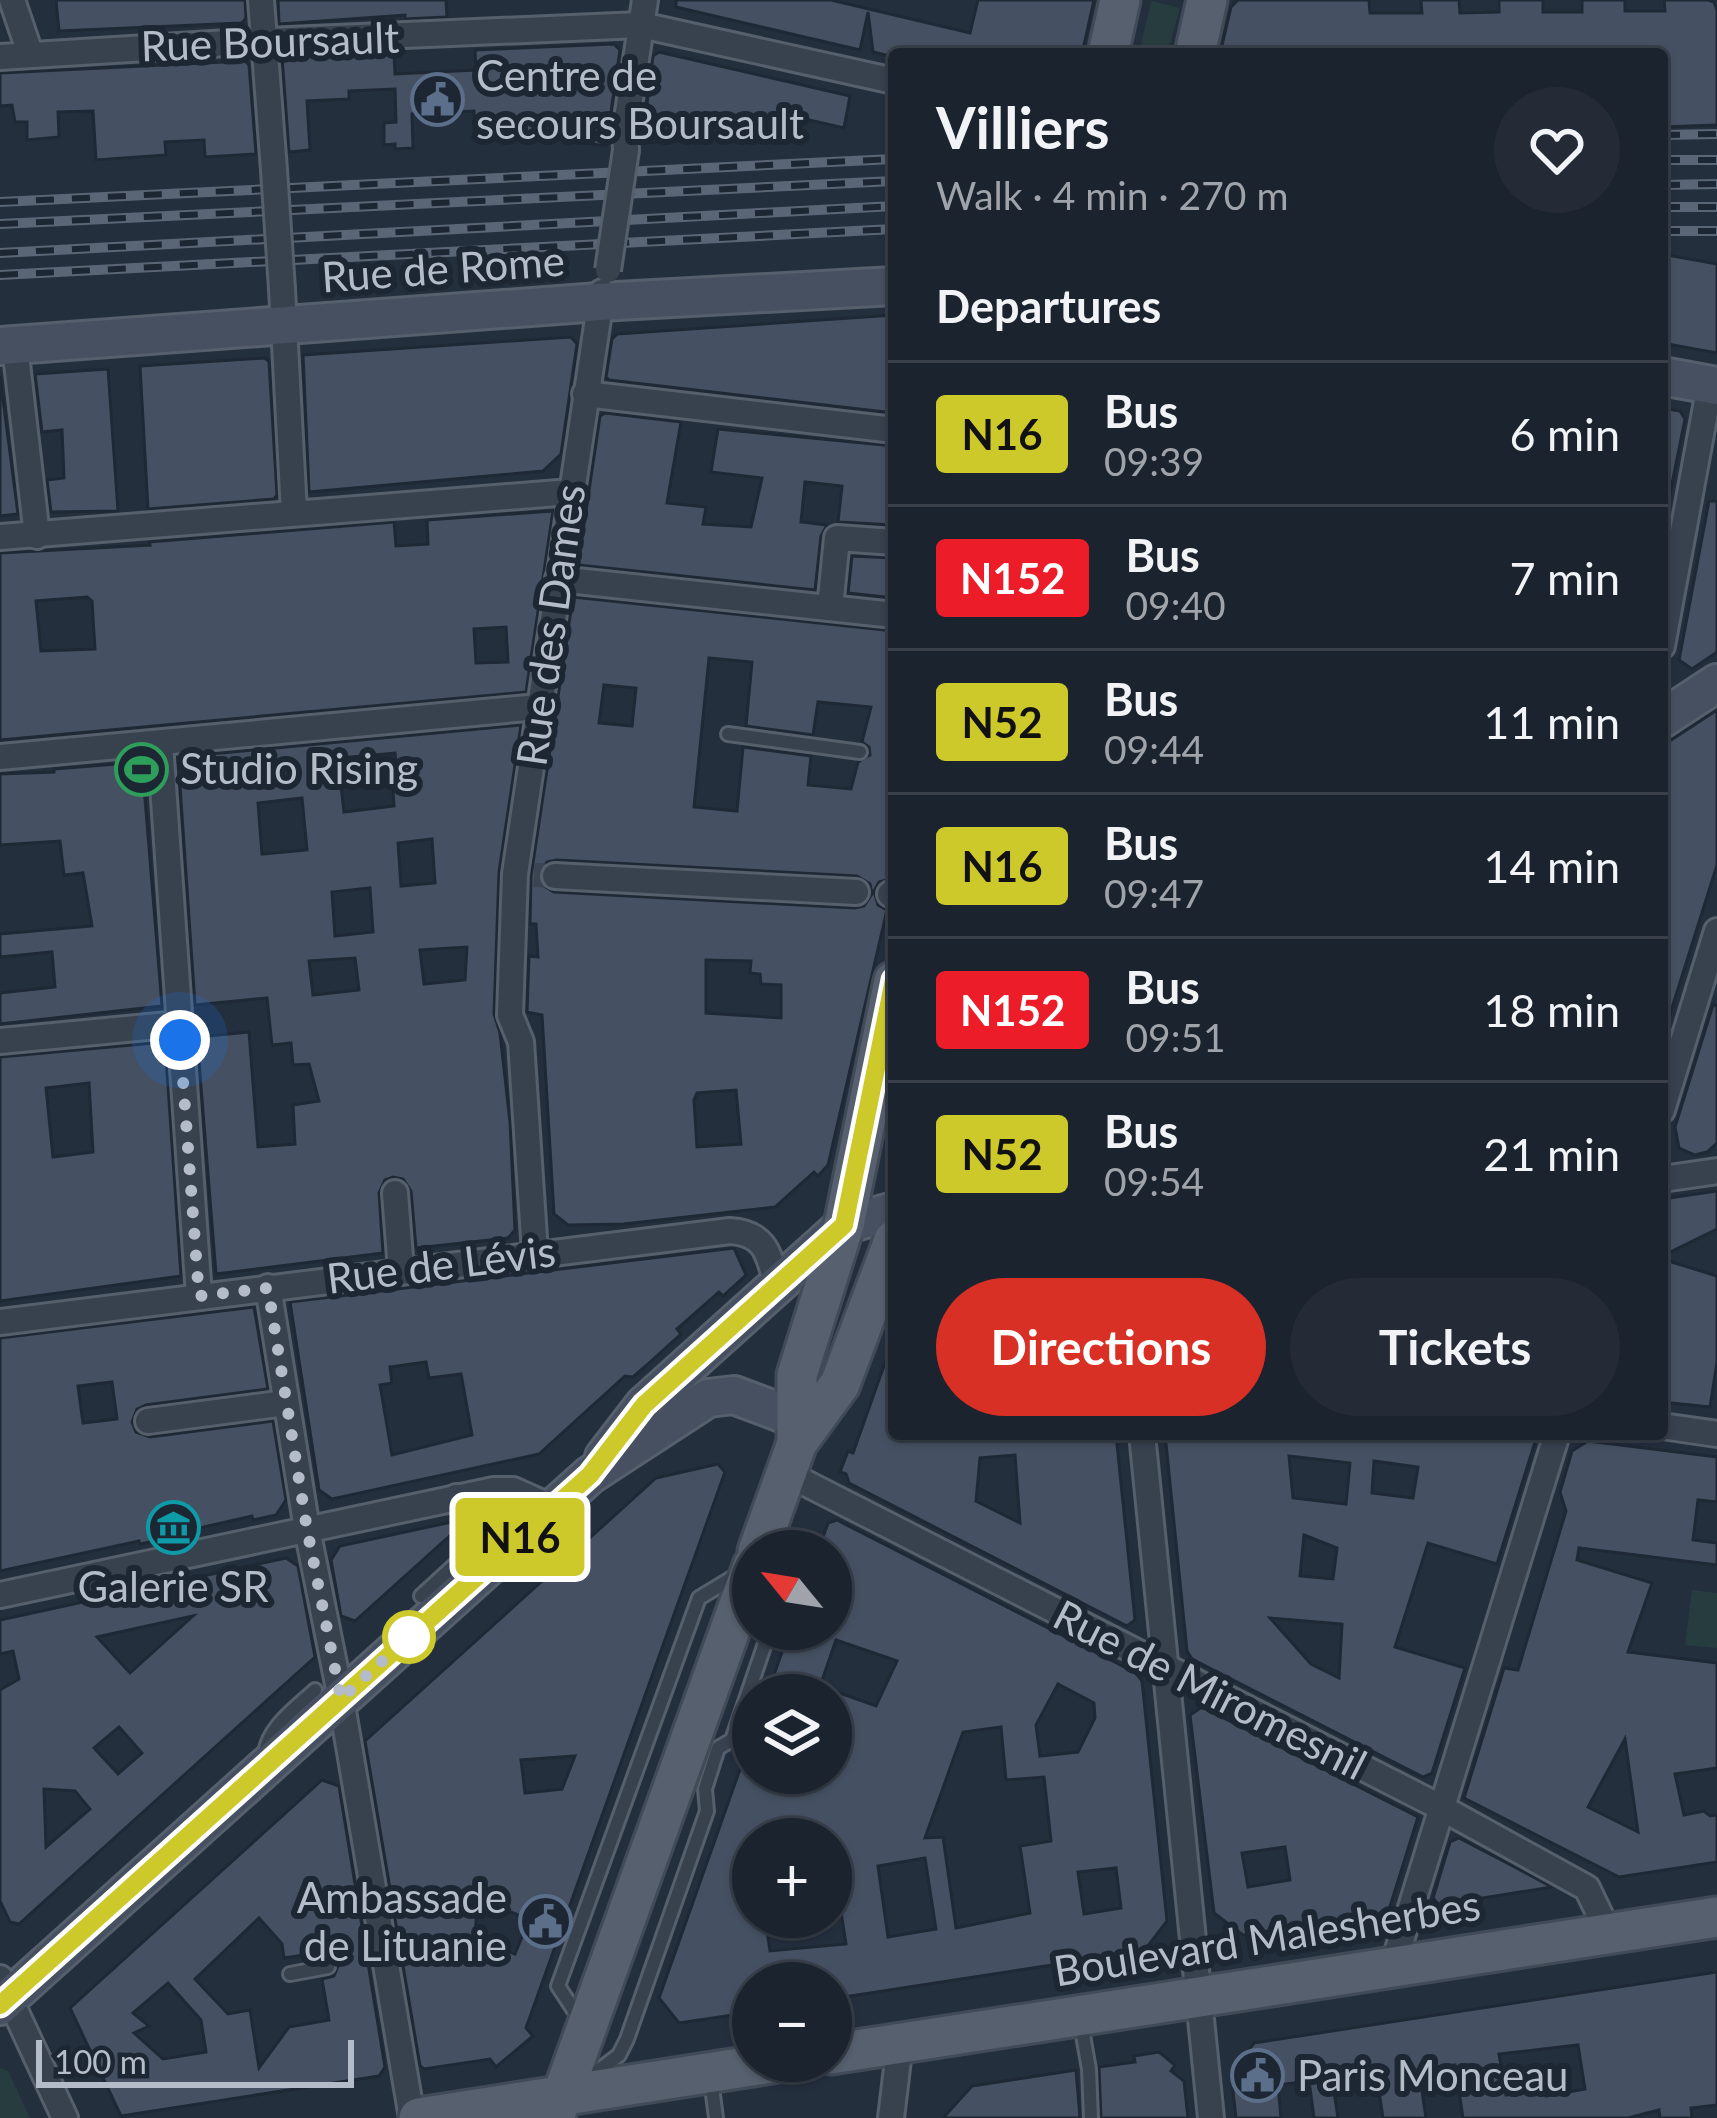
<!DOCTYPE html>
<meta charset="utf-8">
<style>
body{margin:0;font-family:Lato,sans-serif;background:#242b36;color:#f1f3f6;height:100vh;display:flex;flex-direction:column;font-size:45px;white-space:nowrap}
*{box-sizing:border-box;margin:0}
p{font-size:39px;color:#a0a4aa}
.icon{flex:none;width:66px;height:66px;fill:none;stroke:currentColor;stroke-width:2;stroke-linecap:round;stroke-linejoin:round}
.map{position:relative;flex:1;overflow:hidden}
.drawer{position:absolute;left:888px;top:48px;width:780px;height:1392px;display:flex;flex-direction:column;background:#1b232e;border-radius:12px;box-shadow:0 3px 9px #0004,0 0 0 3px #39404a}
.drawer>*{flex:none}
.badge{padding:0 24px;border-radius:9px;font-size:42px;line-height:78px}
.needle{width:78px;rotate:300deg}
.tools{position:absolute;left:732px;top:1530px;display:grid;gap:24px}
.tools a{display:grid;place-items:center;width:120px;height:120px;border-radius:50%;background:#1b232e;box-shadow:0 3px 9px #0004,0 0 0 3px #39404a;font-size:60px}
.scale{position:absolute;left:36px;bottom:30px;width:318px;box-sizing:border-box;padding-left:12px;border:6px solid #b4bcc9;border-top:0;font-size:33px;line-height:42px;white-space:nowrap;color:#b4bcc9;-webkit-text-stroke:9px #1d2633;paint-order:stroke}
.you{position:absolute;width:60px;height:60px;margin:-30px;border:9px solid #fff;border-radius:50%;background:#1a73e8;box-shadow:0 0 0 18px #1a73e833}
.map>.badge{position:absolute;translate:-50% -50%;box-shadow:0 0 0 6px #fff}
h2{padding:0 48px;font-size:45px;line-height:108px}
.round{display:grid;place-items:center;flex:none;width:126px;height:126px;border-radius:63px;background:#242b36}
.headline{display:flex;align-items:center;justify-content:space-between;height:204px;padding:0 48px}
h1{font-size:57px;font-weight:700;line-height:90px}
.cta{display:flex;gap:24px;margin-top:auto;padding:24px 48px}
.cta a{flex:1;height:138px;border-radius:72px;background:#d93025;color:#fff;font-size:48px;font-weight:700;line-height:138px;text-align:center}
.cta a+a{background:#242b36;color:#f1f3f6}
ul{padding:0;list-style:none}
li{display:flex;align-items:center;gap:36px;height:144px;padding:0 48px;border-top:3px solid #39404a}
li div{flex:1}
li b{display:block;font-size:45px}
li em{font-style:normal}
li .badge{min-width:132px;font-weight:700;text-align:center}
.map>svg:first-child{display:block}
.green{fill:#263c3f}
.building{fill:#455162;stroke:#1f2835;stroke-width:3;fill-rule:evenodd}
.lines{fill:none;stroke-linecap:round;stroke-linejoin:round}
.street-tunnel{stroke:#3a4453;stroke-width:24;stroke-dasharray:24 12;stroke-linecap:butt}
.lane-casing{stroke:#565f6c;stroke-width:18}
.street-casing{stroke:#565f6c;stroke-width:30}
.secondary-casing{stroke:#565f6c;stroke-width:42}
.primary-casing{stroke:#414a57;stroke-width:45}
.lane{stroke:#38414e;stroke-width:12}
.street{stroke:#38414e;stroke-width:24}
.secondary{stroke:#465061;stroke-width:36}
.primary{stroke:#56606e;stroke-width:39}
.rail-casing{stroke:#5a6575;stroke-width:10}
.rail{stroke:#1d2633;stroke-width:6;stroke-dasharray:18;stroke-linecap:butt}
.street-bridge-casing{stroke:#565f6c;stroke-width:30;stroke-linecap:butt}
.street-bridge{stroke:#38414e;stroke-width:24}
.line-casing{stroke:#fff;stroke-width:27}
.line{stroke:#cec92a;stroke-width:18}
.walk{stroke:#b4bcc9;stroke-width:12;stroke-dasharray:0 21.6}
.stop-dot{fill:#fff;stroke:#cec92a;stroke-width:6}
.labels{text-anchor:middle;stroke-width:12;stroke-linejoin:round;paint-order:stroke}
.street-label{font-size:42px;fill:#b4bcc9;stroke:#1d2633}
.poi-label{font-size:42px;fill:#b4bcc9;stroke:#1d2633;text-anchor:start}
</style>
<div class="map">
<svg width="1717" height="2118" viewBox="0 0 1717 2118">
<rect width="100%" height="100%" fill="#242f3e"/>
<!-- green -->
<g class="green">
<path d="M1151 1 1180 8 1167 54H1139Z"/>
<path d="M1692 1590 1717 1593V1648L1685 1645Z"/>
<path d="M0 2068 8 2071 30 2118H0Z"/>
</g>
<!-- building -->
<g class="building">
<path d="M56 0H245L246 18 242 23 59 31Z"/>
<path d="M278 0H446L447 17 405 19V15L279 24Z"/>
<path d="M676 0H831L970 33 978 0H1094L1082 54H894V57L873 52 868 12 860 50 676 7Z"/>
<path d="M1238 0H1369L1370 13H1422L1421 0H1459L1460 13 1499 12V0H1543V12H1582V0H1625V11H1665L1664 0H1708L1714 2 1717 10V125L1662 127V54H1220L1231 7Z"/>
<path d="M614 44 620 50 606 146 511 131V136L475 138 474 111 412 114 413 148 395 149V144L384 145V123L396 122 395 89 349 91V99L307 101 310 150 289 152 282 57 394 54 395 74 476 70 475 50Z"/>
<path d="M659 52 850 96 844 128 788 115 784 134 704 137 680 131 678 141 642 143 653 56Z"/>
<path d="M245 61 249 65 256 154 205 157 204 140 165 142 166 155 96 160 93 111 58 112 59 137 27 140V122H15L12 105 0 106V73Z"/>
<path d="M1662 254 1717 264V353L1662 343Z"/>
<path d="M894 315V413L609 380 606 377 612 339 617 334Z"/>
<path d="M571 337 577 344 561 454 543 471 309 492 303 355Z"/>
<path d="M265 358 269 362 277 495 274 499 148 509 140 366Z"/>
<path d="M108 369 118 511 51 512 47 480 64 478 62 430 42 432 35 374Z"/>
<path d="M0 376 18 514 0 516Z"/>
<path d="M1662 408 1680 411 1685 419 1670 494H1662Z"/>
<path d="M605 413 681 422 667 503 706 507 703 524 751 527 762 478 711 472 718 429 894 446V525L838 522 842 486 805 482 801 522 827 525 821 536 815 590 578 565 600 416Z"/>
<path d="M1709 501H1717V652L1692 669 1679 660Z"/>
<path d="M553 511 526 692 0 740V553L150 545 149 542 394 522 396 546 428 544 427 520ZM87 597 92 601 95 649 41 651 36 601ZM506 627 508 662 476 663 474 629Z"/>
<path d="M852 556 894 558V598L848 593Z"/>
<path d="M573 597 894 631V878L879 882 874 891 878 905 887 910 828 1165 818 1176 814 1172 775 1207 624 1224 568 1225 554 1214 542 1015 527 1012 529 956 538 957 536 924H530L531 876ZM709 658 752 662 746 726 813 735 818 702 871 707 862 742 869 747 870 755 858 762 851 789 808 785 811 756 743 747 737 811 694 807ZM604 685 636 688 632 726 599 723ZM556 860 857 876 870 884 872 894 864 906 855 908 554 892 541 884 539 874 547 862ZM706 960 751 961 750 973 760 974 761 984 781 985V1018L706 1013ZM736 1090 741 1144 697 1147 694 1100 697 1093Z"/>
<path d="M1717 710V865L1666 1027H1662V746Z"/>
<path d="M521 725 499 872 494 1014 500 1033 510 1122 515 1230 508 1238 416 1248 411 1191 403 1179 393 1177 385 1180 379 1193 383 1253 216 1274 197 1037 249 1032 258 1147 295 1144 293 1105 319 1101 309 1064 293 1065 291 1043 272 1045 267 998 195 1005 178 757ZM395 753 399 791H393L394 806 344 812 338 758ZM302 798 307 850 262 854 258 803ZM432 839 435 883 401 886 398 843ZM370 888 373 932 335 936 332 892ZM467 947 465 980 424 984 420 950ZM355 958 359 990 313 995 309 961Z"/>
<path d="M142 762 162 1006 0 1024V993L55 987 52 952 0 957V934L92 926 83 873 64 875 60 841 0 845V774L54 772V769Z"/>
<path d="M1713 1005 1717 1006V1143L1707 1152 1695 1155 1679 1148 1675 1127Z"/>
<path d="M165 1042 181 1276 0 1301V1057ZM89 1083 93 1152 53 1157 46 1088Z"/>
<path d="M1717 1191V1229L1662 1256V1199Z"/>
<path d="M734 1248 746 1275 723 1296 719 1292 677 1329 681 1334 649 1363 633 1377 625 1376 539 1454 332 1499 319 1490 290 1302ZM426 1362 429 1378 461 1374 472 1435 392 1455 380 1385 392 1383 390 1367Z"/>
<path d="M1662 1259 1717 1276V1362L1710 1407 1662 1402Z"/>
<path d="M254 1307 268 1389 146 1405 137 1409 132 1422 136 1432 150 1437 273 1421 286 1500 276 1515 253 1520 252 1516 160 1537 161 1540 140 1544 139 1541 0 1571V1338ZM112 1382 117 1419 83 1423 78 1386Z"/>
<path d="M891 1346 894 1434H1116L1135 1620 1127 1626 849 1483 846 1474 840 1472 848 1451 853 1453ZM1015 1455 1020 1523 976 1501 980 1458Z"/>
<path d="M1165 1434H1530L1535 1442 1497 1564 1428 1543 1395 1647 1465 1668 1432 1773 1423 1777 1192 1659 1187 1651ZM1289 1456 1350 1463 1346 1504 1293 1498ZM1374 1461 1418 1467 1413 1498 1372 1493ZM1304 1535 1337 1548 1333 1579 1300 1576ZM1270 1618 1342 1624 1339 1678 1311 1664Z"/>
<path d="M1588 1441 1717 1457V1502L1698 1500 1693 1540 1717 1543V1565L1579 1548 1577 1560 1652 1583 1628 1652 1717 1663V1768L1675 1774 1684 1815 1704 1811 1710 1816 1717 1815V1862L1619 1877 1464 1798 1504 1668 1518 1670 1566 1511 1560 1492 1572 1451ZM1625 1739 1638 1832 1588 1807Z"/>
<path d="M718 1464 725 1472 526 2028 533 2036 496 2067 490 2059 424 2069 420 2066 365 1741 656 1478ZM575 1756 562 1789 525 1793 521 1760ZM477 1899 529 1919 515 1954 487 1944 475 1946Z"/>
<path d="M461 1520 464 1523 355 1621 341 1616 331 1560 340 1546Z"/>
<path d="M837 1520 1136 1673 1142 1681 1167 1921 1144 1951 831 1999V1983H753V2012L679 2023 659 1998 750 1741 753 1773H831V1690L876 1706 897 1661 836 1640 817 1695H767L790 1629H831V1551H818L828 1523ZM1058 1684 1094 1703 1095 1718 1078 1752 1040 1756 1036 1725ZM1001 1727 1006 1780 1044 1777 1051 1841 1020 1846 1030 1913 956 1928 943 1837 925 1838 963 1732ZM753 1839H831V1881L836 1880 846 1944 770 1951 765 1917H753ZM925 1858 936 1929 888 1937 878 1866ZM1116 1868 1121 1908 1084 1914 1078 1872Z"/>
<path d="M286 1558 298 1566 315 1657 19 1924 10 1922 0 1901V1690L19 1679 13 1651 0 1654V1620ZM193 1616 130 1673 97 1637ZM119 1727 142 1753 118 1774 94 1748ZM44 1789 75 1791 90 1809 46 1847Z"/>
<path d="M1202 1707 1418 1817 1388 1913 1243 1935 1214 1913 1190 1715ZM1285 1847 1290 1880 1248 1887 1242 1853Z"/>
<path d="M322 1780 339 1786 385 2067 379 2076 121 2116 70 2008ZM259 1918 282 1944 284 1958 318 1953 319 1958H333L338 1966 334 1976 322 1979 329 2020 289 2027 259 2068 250 2010 228 2014 195 1979ZM168 1983 201 2020 206 2052 163 2059 134 2033 149 2026 133 2013Z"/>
<path d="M1459 1838 1507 1863 1552 1887 1439 1905 1433 1898 1450 1842Z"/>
<path d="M1717 1972V2105L1691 2108 1692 2118H1660L1659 2110 1628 2118H1463L1455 2065 1419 2070 1426 2118H1383L1377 2077 1333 2085 1338 2118H1314L1309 2081 1278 2085 1281 2118H1236L1231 2074 1254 2043ZM1578 2045 1585 2089 1546 2096 1545 2089 1506 2095 1499 2054Z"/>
<path d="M1159 2052 1175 2065 1171 2071 1184 2081 1188 2118H1101L1099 2067 1135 2062 1134 2056Z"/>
<path d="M1076 2070 1080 2118H943L972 2086Z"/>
</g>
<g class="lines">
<!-- street-tunnel -->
<path class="street-tunnel" d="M534 875 555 876"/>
<defs>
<g id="lane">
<path d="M728 734 860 752"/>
<path d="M421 1596 480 1542 502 1546"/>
<path d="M265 1753C269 1726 296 1708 315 1690"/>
<path d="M290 1974 328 1967"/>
<path d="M579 2018 558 1986 699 1598 742 1572"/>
<path d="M1081 2024 1089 2069 1091 2118"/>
<path d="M711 2079 716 2118"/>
<path d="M586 2080 619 2055 627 2039 707 1811 705 1789 718 1748 732 1740 770 1629"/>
</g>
<g id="street">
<path d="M12 0 30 53"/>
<path d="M261 0 274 170"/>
<path d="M0 57 244 42 641 25 894 81"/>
<path d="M626 150 625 132 645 0"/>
<path d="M282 289 294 512"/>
<path d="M15 346 37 536"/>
<path d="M585 394 894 430"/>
<path d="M0 537 571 492"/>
<path d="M558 579 894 615"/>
<path d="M830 608 837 538 894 542"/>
<path d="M1662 646 1710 385"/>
<path d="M160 743 199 1296"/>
<path d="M0 757 538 707"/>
<path d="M555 876 856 892"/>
<path d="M890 894 894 895"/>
<path d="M0 1041 179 1024"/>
<path d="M1662 1110 1717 931"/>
<path d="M1662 1179 1717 1171"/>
<path d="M395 1193 401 1270"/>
<path d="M535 1253 521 1042 510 1015 515 874 602 292"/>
<path d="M268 1287 307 1529 341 1699 412 2118"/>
<path d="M0 1322 730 1231C766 1233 769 1255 777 1285"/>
<path d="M148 1421 286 1403"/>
<path d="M1662 1426 1717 1434"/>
<path d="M1142 1434 1211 2118"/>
<path d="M786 1473 1440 1807 1587 1888 1609 1934"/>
<path d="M456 1497 469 1505 509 1547"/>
<path d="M0 1595 494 1490H513L553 1508"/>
<path d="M1393 1966 1557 1434"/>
<path d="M0 1978 65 2118"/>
<path d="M891 2118 900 2043"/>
</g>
<g id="secondary">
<path d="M0 346 599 302 894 286"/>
<path d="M1662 376 1717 386"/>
<path d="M1662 719 1717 683"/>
<path d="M604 1457 644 1405 844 1225 894 1211"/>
<path d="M0 2006 590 1475 708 1398 734 1395 811 1424"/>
</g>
<g id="primary">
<path d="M1108 54 1120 0"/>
<path d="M1195 54 1207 0"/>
<path d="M797 1443V1375L844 1225 894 981"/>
<path d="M758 1551 797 1443 840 1384 894 1240"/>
<path d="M831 2054 1717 1917"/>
<path d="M419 2118 784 2061"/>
<path d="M554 2118 753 1566"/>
</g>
</defs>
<!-- lane casing -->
<use href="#lane" class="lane-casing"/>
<!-- street casing -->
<use href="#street" class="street-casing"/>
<!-- secondary casing -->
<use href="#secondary" class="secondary-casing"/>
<!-- primary casing -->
<use href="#primary" class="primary-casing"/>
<!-- lane -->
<use href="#lane" class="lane"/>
<!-- street -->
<use href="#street" class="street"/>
<!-- secondary -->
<use href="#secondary" class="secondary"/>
<!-- primary -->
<use href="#primary" class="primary"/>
<defs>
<g id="rail">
<path d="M1662 135 1717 134"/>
<path d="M1662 160H1717"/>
<path d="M1662 185 1717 184"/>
<path d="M0 202 894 159"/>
<path d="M1662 207H1717"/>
<path d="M0 224 894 181"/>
<path d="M1662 231H1717"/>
<path d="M0 253 894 206"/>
<path d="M0 275 894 229"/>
</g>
</defs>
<!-- rail casing -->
<use href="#rail" class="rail-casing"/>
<!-- rail -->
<use href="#rail" class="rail"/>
<defs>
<g id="street-bridge">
<path d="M274 170 282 289"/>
<path d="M608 270 626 150"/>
</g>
</defs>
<!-- street-bridge casing -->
<use href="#street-bridge" class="street-bridge-casing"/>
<!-- street-bridge -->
<use href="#street-bridge" class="street-bridge"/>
</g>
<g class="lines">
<defs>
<path id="line" d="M0 2005 590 1475 644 1405 844 1225 894 980"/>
</defs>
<!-- line casing -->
<use href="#line" class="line-casing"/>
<!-- line -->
<use href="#line" class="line"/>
<!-- walk -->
<path class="walk" d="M180 1040 199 1296 268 1288 307 1529 341 1699 418 1628 409 1637"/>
</g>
<!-- icons -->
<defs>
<symbol id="civic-ring" viewBox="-11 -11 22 22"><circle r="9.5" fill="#1d2633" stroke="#5c6f8a" stroke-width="1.5"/><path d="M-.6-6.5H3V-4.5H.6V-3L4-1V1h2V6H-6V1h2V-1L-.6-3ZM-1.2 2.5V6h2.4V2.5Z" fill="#5c6f8a"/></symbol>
<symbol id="stadium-ring" viewBox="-11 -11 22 22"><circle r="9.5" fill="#1d2633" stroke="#2e9e5b" stroke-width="1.5"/><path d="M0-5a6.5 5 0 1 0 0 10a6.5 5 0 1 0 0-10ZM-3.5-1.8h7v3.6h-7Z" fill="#2e9e5b"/></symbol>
<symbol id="museum-ring" viewBox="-11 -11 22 22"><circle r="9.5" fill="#1d2633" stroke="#0f9aa8" stroke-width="1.5"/><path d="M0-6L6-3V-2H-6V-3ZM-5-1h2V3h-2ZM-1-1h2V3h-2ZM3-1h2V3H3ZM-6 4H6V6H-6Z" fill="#0f9aa8"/></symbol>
</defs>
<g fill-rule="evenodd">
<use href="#civic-ring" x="408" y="70" width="59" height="59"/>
<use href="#stadium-ring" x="112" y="740" width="59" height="59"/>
<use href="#museum-ring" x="144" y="1498" width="59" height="59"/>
<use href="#civic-ring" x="516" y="1892" width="59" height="59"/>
<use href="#civic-ring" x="1228" y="2046" width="59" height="59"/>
</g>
<!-- markers -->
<circle class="stop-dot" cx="409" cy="1637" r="24"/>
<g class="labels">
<!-- street labels -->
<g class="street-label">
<text transform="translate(270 42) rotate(-2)" y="15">Rue Boursault</text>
<text transform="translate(443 269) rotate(-4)" y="15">Rue de Rome</text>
<text transform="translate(551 625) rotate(-82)" y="15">Rue des Dames</text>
<text transform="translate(441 1265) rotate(-7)" y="15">Rue de Lévis</text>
<text transform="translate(1210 1690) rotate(27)" y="15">Rue de Miromesnil</text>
<text transform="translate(1267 1938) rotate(-9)" y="15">Boulevard Malesherbes</text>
</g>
<!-- poi labels -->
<g class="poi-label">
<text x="476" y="91">Centre de<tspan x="476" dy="48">secours Boursault</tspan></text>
<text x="180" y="784">Studio Rising</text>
<text x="173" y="1602" text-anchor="middle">Galerie SR</text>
<text x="507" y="1913" text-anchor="end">Ambassade<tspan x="507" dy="48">de Lituanie</tspan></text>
<text x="1297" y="2091">Paris Monceau</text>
</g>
</g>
</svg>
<div class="tools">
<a><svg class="needle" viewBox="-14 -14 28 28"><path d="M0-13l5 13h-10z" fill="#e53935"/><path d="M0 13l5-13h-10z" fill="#a0a4aa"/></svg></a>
<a><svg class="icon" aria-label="layers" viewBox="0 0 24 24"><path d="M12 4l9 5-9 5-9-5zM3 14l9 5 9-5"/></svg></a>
<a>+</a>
<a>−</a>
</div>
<div class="scale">100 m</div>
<div class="you" style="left:180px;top:1040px"></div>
<b class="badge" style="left:520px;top:1537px;background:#cec92a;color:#111">N16</b>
<section class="drawer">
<div class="headline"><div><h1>Villiers</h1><p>Walk · 4 min · 270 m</p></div><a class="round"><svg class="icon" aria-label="heart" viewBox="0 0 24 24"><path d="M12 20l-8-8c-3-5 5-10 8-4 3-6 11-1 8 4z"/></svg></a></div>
<h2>Departures</h2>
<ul>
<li><span class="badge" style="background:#cec92a;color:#111">N16</span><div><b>Bus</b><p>09:39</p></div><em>6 min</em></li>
<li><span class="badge" style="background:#ed1c29;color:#fff">N152</span><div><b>Bus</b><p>09:40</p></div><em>7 min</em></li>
<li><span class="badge" style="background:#cec92a;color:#111">N52</span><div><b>Bus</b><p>09:44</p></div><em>11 min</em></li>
<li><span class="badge" style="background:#cec92a;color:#111">N16</span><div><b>Bus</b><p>09:47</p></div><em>14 min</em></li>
<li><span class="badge" style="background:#ed1c29;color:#fff">N152</span><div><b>Bus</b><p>09:51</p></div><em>18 min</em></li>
<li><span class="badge" style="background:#cec92a;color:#111">N52</span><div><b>Bus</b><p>09:54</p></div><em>21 min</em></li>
</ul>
<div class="cta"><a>Directions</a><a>Tickets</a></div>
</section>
</div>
